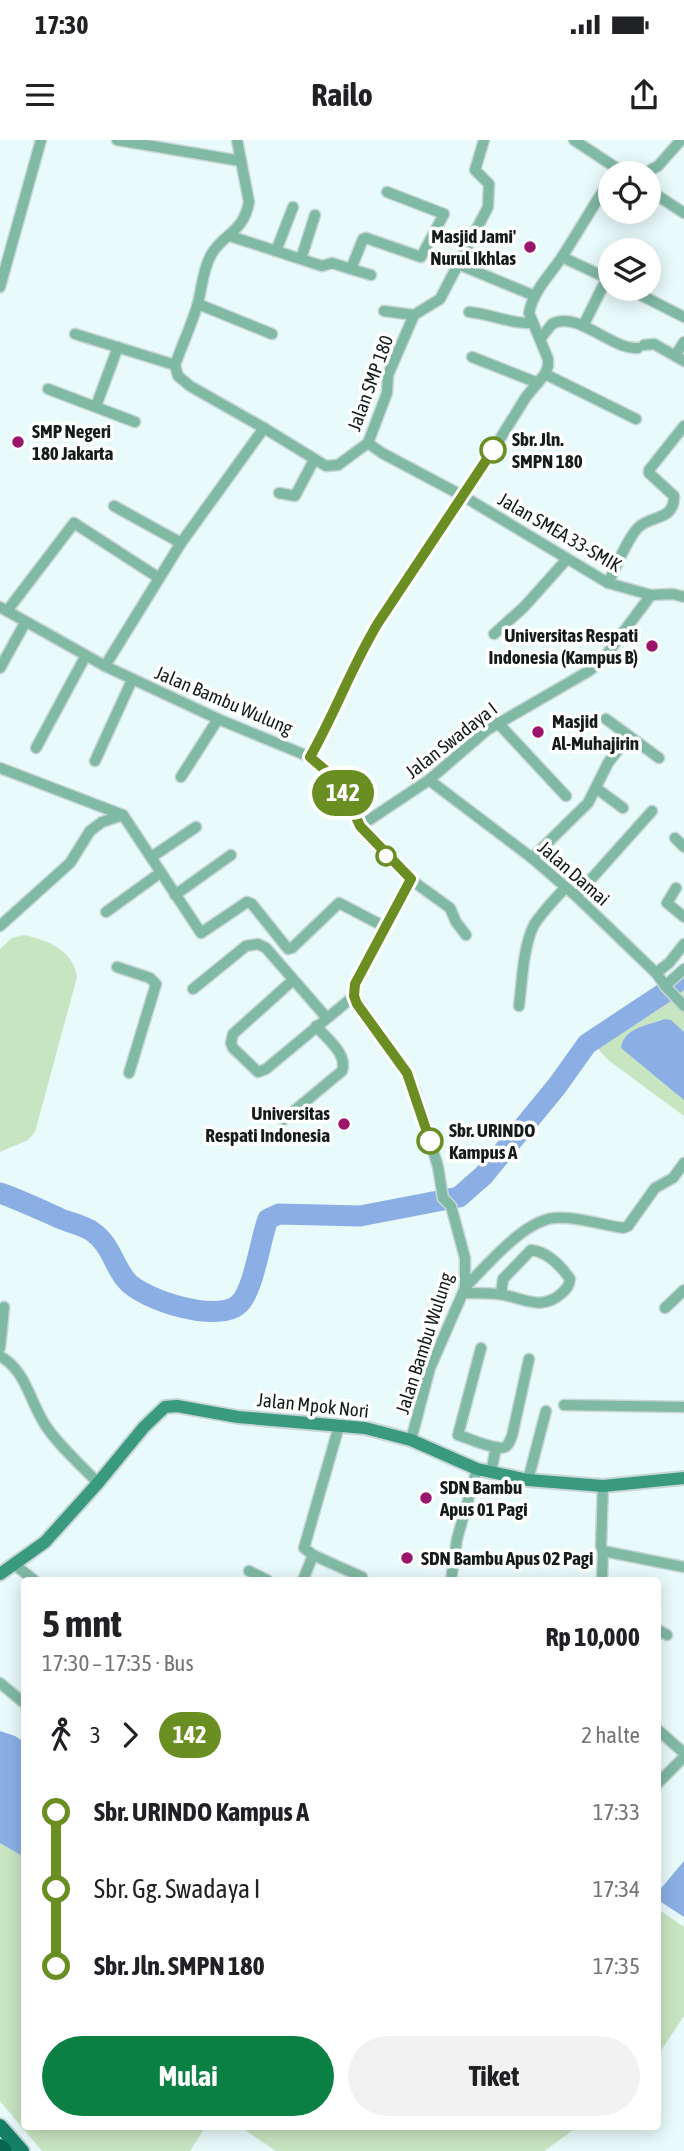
<!DOCTYPE html>
<html lang="id">
<meta charset="utf-8">
<style>
body{margin:0;font-family:"Asap Condensed",sans-serif;background:#f2f2f2;color:#202124;height:100vh;display:flex;flex-direction:column;font-size:26px;white-space:nowrap}
*{box-sizing:border-box;margin:0}
p{font-size:23px;color:#757577}
.icon{flex:none;width:38px;height:38px;fill:none;stroke:currentColor;stroke-width:2;stroke-linecap:round;stroke-linejoin:round}
.map{position:relative;flex:1;overflow:hidden}
.details{position:absolute;left:21px;top:1437px;width:640px;height:553px;display:flex;flex-direction:column;background:#fff;border-radius:7px;box-shadow:0 4px 18px #0003}
.details>*{flex:none}
.badge{padding:0 14px;border-radius:23px;font-size:24px;line-height:46px}
.fabs{position:absolute;left:598px;top:21px;display:grid;gap:14px}
.fabs a{display:grid;place-items:center;width:63px;height:63px;border-radius:50%;background:#fff;box-shadow:0 4px 18px #0003;font-size:35px}
.map>.badge{position:absolute;translate:-50% -50%;box-shadow:0 0 0 4px #fff}
.legs{display:flex;align-items:center;gap:10px;height:77px;padding:0 21px;font-size:23px}
.legs p{margin-inline-start:auto}
.headline{display:flex;align-items:center;justify-content:space-between;height:119px;padding:0 21px}
h1{font-size:38px;font-weight:700;line-height:52px}
.button{display:flex;gap:14px;margin-top:auto;padding:14px 21px}
.button a{flex:1;height:80px;border-radius:42px;background:#0b8043;color:#fff;font-size:28px;font-weight:700;line-height:80px;text-align:center}
.button a+a{background:#f2f2f2;color:#202124}
ul{padding:0 21px;list-style:none}
li{display:flex;align-items:center;gap:24px;height:77px;font-size:26px}
li i{display:grid;place-items:center;width:10px;height:100%;margin:0 9px;background:currentColor}
li i::after{content:'';width:18px;height:18px;margin:-9px;border:5px solid;border-radius:50%;background:#fff}
li p{margin-inline-start:auto}
li:first-child i{background:linear-gradient(#0000 50%,currentColor 0)}
li:last-child i{background:linear-gradient(currentColor 50%,#0000 0)}
.status{display:flex;justify-content:space-between;align-items:center;height:49px;padding:0 35px;background:#fff;direction:ltr}
.status svg{height:19px;fill:currentColor}
header{display:flex;justify-content:space-between;align-items:center;height:91px;padding:0 21px;background:#fff;font-size:32px;font-weight:700}
.map>svg:first-child{display:block}
.green{fill:#c8e5c2}
.water{fill:#8bafe5}
.lines{fill:none;stroke-linecap:round;stroke-linejoin:round}
.river{stroke:#8bafe5;stroke-width:21}
.street-casing{stroke:#c7d6d6;stroke-width:13}
.secondary-casing{stroke:#c7d6d6;stroke-width:16}
.primary-casing{stroke:#c7d6d6;stroke-width:18}
.highway-casing{stroke:#c7d6d6;stroke-width:21}
.street{stroke:#80b9a4;stroke-width:10}
.secondary{stroke:#3a9a7d;stroke-width:12}
.primary{stroke:#147f64;stroke-width:14}
.highway{stroke:#06674f;stroke-width:18}
.line-1-casing{stroke:#fff;stroke-width:16}
.line-1{stroke:#6b8e23;stroke-width:10}
.poi-dot{fill:#99166b;stroke:#fff;stroke-width:2.5}
.stop-1-dot{fill:#fff;stroke:#6b8e23;stroke-width:3.5}
.labels{text-anchor:middle;stroke-width:7;stroke-linejoin:round;paint-order:stroke}
.poi-label{font-size:19px;font-weight:bold;fill:#161c1c;stroke:#fff;text-anchor:start}
.street-label{font-size:19px;fill:#161c1c;stroke:#fff}
.stop-label{font-size:19px;font-weight:bold;fill:#161c1c;stroke:#fff;text-anchor:start}
</style>
<div class="status"><b>17:30</b><svg viewBox="0 0 49 12"><path d="M0 12V9h3v3zM5 12V6h3v6zM10 12V3h3v9zM15 12V0h3v12zM26 1h20v11H26zM47 4h2v5h-2z"/></svg></div>
<header><svg class="icon" aria-label="menu" viewBox="0 0 24 24"><path d="M4 6h16M4 12h16M4 18h16"/></svg>Railo<svg class="icon" aria-label="share" viewBox="0 0 24 24"><path d="M12 15V3M7 8l5-5 5 5M5 13v7h14v-7"/></svg></header>
<div class="map">
<svg width="684" height="2011" viewBox="0 0 684 2011">
<rect width="100%" height="100%" fill="#e9fafa"/>
<!-- green -->
<g class="green">
<path d="M24 795C48 800 73 810 77 837L35 992 28 1000 0 1012V809L12 798Z"/>
<path d="M684 839V976L608 920 593 903 679 845Z"/>
<path d="M0 1703 24 1717V1986H206L190 2011H42L0 1961Z"/>
<path d="M658 1769 684 1787V1876L658 1915Z"/>
<path d="M239 1986H579L544 2011H276Z"/>
</g>
<!-- water -->
<g class="water">
<path d="M665 879 671 880 684 892V960L621 908C623 888 649 885 665 879Z"/>
<path d="M0 1591 15 1596 24 1602V1717L0 1703Z"/>
<path d="M684 1721V1777L658 1760V1752Z"/>
</g>
<g class="lines">
<!-- river -->
<path class="river" d="M0 1053C20 1060 39 1069 59 1078 70 1083 83 1085 93 1092 111 1105 113 1124 126 1140 142 1160 219 1184 239 1164 254 1150 260 1100 268 1079L279 1074 360 1076 459 1057 484 1035 557 946 587 904 664 853 684 836"/>
<defs>
<g id="street">
<path d="M117 0 241 21"/>
<path d="M237 0 249 62C243 94 223 93 211 115 203 129 202 147 198 163 192 184 182 205 175 225L178 236 190 246 264 288"/>
<path d="M574 0 624 33"/>
<path d="M645 33 658 26 681 0"/>
<path d="M649 50 684 73"/>
<path d="M230 96 322 126 332 123 351 129 363 99 366 98 421 117 444 74 387 52"/>
<path d="M276 111 293 67"/>
<path d="M562 117 611 140"/>
<path d="M301 119 315 75"/>
<path d="M460 125 535 156"/>
<path d="M351 129 371 135"/>
<path d="M0 147 41 0"/>
<path d="M629 149 684 177"/>
<path d="M198 164 272 194"/>
<path d="M384 171 414 175"/>
<path d="M469 172C491 174 510 184 532 183"/>
<path d="M583 186 607 138"/>
<path d="M75 194 175 225"/>
<path d="M540 199 552 184C578 170 611 210 638 208"/>
<path d="M644 205 654 204 684 221"/>
<path d="M675 216 684 202"/>
<path d="M472 217 538 243"/>
<path d="M545 234 636 279"/>
<path d="M48 249 135 282"/>
<path d="M96 266 118 207"/>
<path d="M368 303 382 313 463 356 608 443 651 455 673 454 684 457"/>
<path d="M279 353 295 356 314 320"/>
<path d="M114 366 181 403"/>
<path d="M608 443C615 429 630 393 640 386 654 375 674 380 674 356L649 333V330L684 286"/>
<path d="M0 467 105 526 218 579 310 617 332 636 348 659 360 686 410 739 355 844 354 856 407 933 415 950 438 1027 443 1058 451 1066 465 1118V1148L430 1228 411 1300"/>
<path d="M7 471 74 383 159 438"/>
<path d="M494 494 524 467 567 419"/>
<path d="M105 526 181 403 264 288 326 326 338 325 368 303 387 253 388 235 414 175 440 159 488 67 489 44 475 30 484 0"/>
<path d="M0 528 25 483"/>
<path d="M606 579 659 618"/>
<path d="M498 583 566 656"/>
<path d="M36 608 85 517"/>
<path d="M310 617C335 573 352 526 378 483L493 310 526 257 545 234 548 226V219L529 173C533 151 550 135 562 117 576 95 589 73 603 51L611 44"/>
<path d="M95 621 132 540"/>
<path d="M0 628 123 675 201 793 247 762 252 764 288 809 292 808 339 763 385 787"/>
<path d="M181 637 218 579"/>
<path d="M429 640 532 718 576 756 656 833 667 848 684 866"/>
<path d="M596 648 623 668"/>
<path d="M360 686 429 640 487 590 589 531 601 522 651 455"/>
<path d="M675 698 684 707"/>
<path d="M153 716 196 687"/>
<path d="M532 718 588 663 608 623 629 596"/>
<path d="M410 739 450 768 456 782 466 795"/>
<path d="M676 748 667 763 684 777"/>
<path d="M175 755 231 715"/>
<path d="M576 756 652 671"/>
<path d="M106 772 160 733"/>
<path d="M0 786 70 723 90 691 102 682 123 675"/>
<path d="M117 827 150 838 156 844 129 933"/>
<path d="M656 833 669 823 684 804"/>
<path d="M292 841 233 894 231 903 233 908 258 932 266 929 354 856"/>
<path d="M665 846 684 829"/>
<path d="M193 849 246 806 258 804 266 808 326 877"/>
<path d="M519 866C522 843 523 806 534 785 542 772 555 759 566 747"/>
<path d="M283 980 342 931C348 914 327 899 316 886"/>
<path d="M465 1147C487 1126 523 1081 554 1078 576 1076 602 1085 623 1088L628 1086 655 1048 673 1038 684 1023"/>
<path d="M463 1153C474 1153 486 1153 497 1154 521 1156 540 1173 562 1153 567 1148 569 1146 570 1139 561 1126 548 1112 531 1110L503 1139 501 1154"/>
<path d="M665 1168 684 1150"/>
<path d="M0 1208 4 1167"/>
<path d="M481 1208 458 1295C468 1298 497 1311 505 1307 510 1304 510 1300 512 1296L529 1219"/>
<path d="M0 1216C26 1231 29 1259 44 1283 55 1302 82 1326 98 1343"/>
<path d="M564 1265 684 1267"/>
<path d="M491 1333 496 1307"/>
<path d="M528 1340 546 1271"/>
<path d="M603 1346 601 1406 603 1411 684 1427"/>
<path d="M313 1415 362 1437"/>
<path d="M15 1425 34 1440"/>
<path d="M249 1431 267 1440"/>
<path d="M303 1440 313 1415 304 1408 339 1286"/>
<path d="M451 1440 457 1399 477 1329"/>
<path d="M602 1440 603 1411"/>
<path d="M658 1490 667 1495"/>
<path d="M0 1543 24 1563"/>
<path d="M658 1590 684 1613"/>
<path d="M658 1643 684 1617"/>
</g>
<path id="secondary" d="M0 1434 45 1402 98 1343 144 1287 165 1267 177 1266 238 1277 365 1288 411 1300 477 1329 528 1340 603 1346 684 1338"/>
<path id="primary" d="M0 1986 22 2011"/>
<path id="highway" d="M0 2008 3 2011"/>
</defs>
<!-- street casing -->
<use href="#street" class="street-casing"/>
<!-- secondary casing -->
<use href="#secondary" class="secondary-casing"/>
<!-- primary casing -->
<use href="#primary" class="primary-casing"/>
<!-- highway casing -->
<use href="#highway" class="highway-casing"/>
<!-- street -->
<use href="#street" class="street"/>
<!-- secondary -->
<use href="#secondary" class="secondary"/>
<!-- primary -->
<use href="#primary" class="primary"/>
<!-- highway -->
<use href="#highway" class="highway"/>
</g>
<g class="lines">
<defs>
<path id="line-1" d="M430 1001 407 933 357 864 354 856 355 844 411 739 360 686 348 659 332 636 310 617C335 573 352 526 378 483L493 310"/>
</defs>
<!-- line-1 casing -->
<use href="#line-1" class="line-1-casing"/>
<!-- line-1 -->
<use href="#line-1" class="line-1"/>
</g>
<!-- markers -->
<g class="poi-dot">
<circle cx="530" cy="107" r="7"/>
<circle cx="18" cy="302" r="7"/>
<circle cx="652" cy="506" r="7"/>
<circle cx="538" cy="592" r="7"/>
<circle cx="344" cy="984" r="7"/>
<circle cx="426" cy="1358" r="7"/>
<circle cx="407" cy="1418" r="7"/>
</g>
<g class="stop-1-dot">
<circle cx="493" cy="310" r="12"/>
<circle cx="386" cy="716" r="9"/>
<circle cx="430" cy="1001" r="12"/>
</g>
<g class="labels">
<!-- poi labels -->
<g class="poi-label">
<text x="516" y="103" text-anchor="end">Masjid Jami'<tspan x="516" dy="22">Nurul Ikhlas</tspan></text>
<text x="32" y="298">SMP Negeri<tspan x="32" dy="22">180 Jakarta</tspan></text>
<text x="638" y="502" text-anchor="end">Universitas Respati<tspan x="638" dy="22">Indonesia (Kampus B)</tspan></text>
<text x="552" y="588">Masjid<tspan x="552" dy="22">Al-Muhajirin</tspan></text>
<text x="330" y="980" text-anchor="end">Universitas<tspan x="330" dy="22">Respati Indonesia</tspan></text>
<text x="440" y="1354">SDN Bambu<tspan x="440" dy="22">Apus 01 Pagi</tspan></text>
<text x="421" y="1425">SDN Bambu Apus 02 Pagi</text>
</g>
<!-- street labels -->
<g class="street-label">
<text transform="translate(370 243) rotate(-70)" y="7">Jalan SMP 180</text>
<text transform="translate(560 392) rotate(30)" y="7">Jalan SMEA 33-SMIK</text>
<text transform="translate(224 560) rotate(23)" y="7">Jalan Bambu Wulung</text>
<text transform="translate(451 600) rotate(-38)" y="7">Jalan Swadaya I</text>
<text transform="translate(574 733) rotate(41)" y="7">Jalan Damai</text>
<text transform="translate(424 1203) rotate(-72)" y="7">Jalan Bambu Wulung</text>
<text transform="translate(313 1265) rotate(6)" y="7">Jalan Mpok Nori</text>
</g>
<!-- stop labels -->
<g class="stop-label">
<text x="512" y="306">Sbr. Jln.<tspan x="512" dy="22">SMPN 180</tspan></text>
<text x="449" y="997">Sbr. URINDO<tspan x="449" dy="22">Kampus A</tspan></text>
</g>
</g>
</svg>
<div class="fabs">
<a><svg class="icon" aria-label="locate" viewBox="0 0 24 24"><circle cx="12" cy="12" r="6"/><path d="M12 2v4M12 18v4M2 12h4M18 12h4"/></svg></a>
<a><svg class="icon" aria-label="layers" viewBox="0 0 24 24"><path d="M12 4l9 5-9 5-9-5zM3 14l9 5 9-5"/></svg></a>
</div>
<b class="badge" style="left:343px;top:653px;background:#6b8e23;color:#fff">142</b>
<section class="details">
<div class="headline"><div><h1>5 mnt</h1><p>17:30 – 17:35 · Bus</p></div><b>Rp 10,000</b></div>
<div class="legs"><svg class="icon" aria-label="walk" viewBox="0 0 24 24"><circle cx="13" cy="4" r="2"/><path d="M13 8l-2 6 4 7M11 14l-3 7M7 12l3-4h3l4 4"/></svg>3<svg class="icon" aria-label="forward" viewBox="0 0 24 24"><path d="M9 5l7 7-7 7"/></svg><b class="badge" style="background:#6b8e23;color:#fff">142</b><p>2 halte</p></div>
<ul>
<li><i style="color:#6b8e23"></i><b>Sbr. URINDO Kampus A</b><p>17:33</p></li>
<li><i style="color:#6b8e23"></i><span>Sbr. Gg. Swadaya I</span><p>17:34</p></li>
<li><i style="color:#6b8e23"></i><b>Sbr. Jln. SMPN 180</b><p>17:35</p></li>
</ul>
<div class="button"><a>Mulai</a><a>Tiket</a></div>
</section>
</div>
